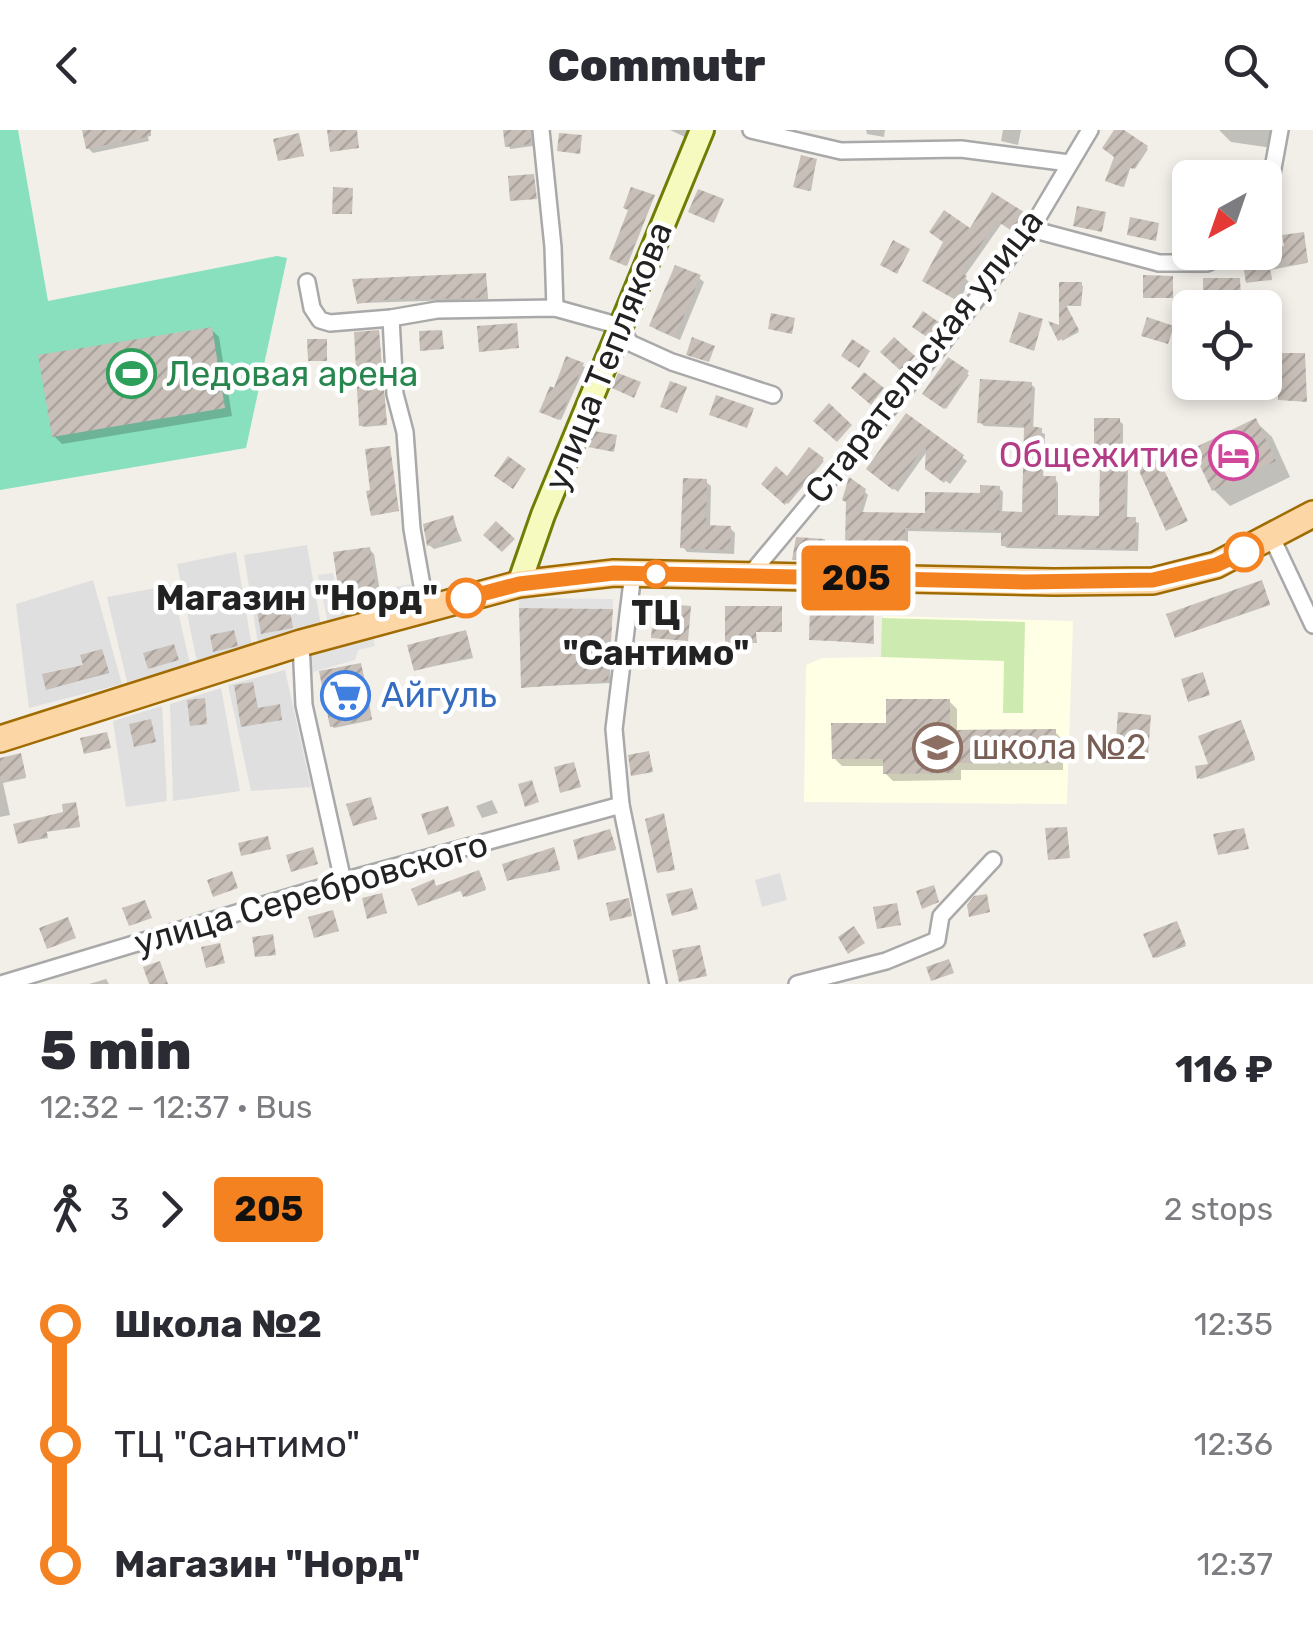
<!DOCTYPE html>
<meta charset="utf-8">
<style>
body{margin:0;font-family:Rubik,sans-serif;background:#f2f2f3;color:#2b2b33;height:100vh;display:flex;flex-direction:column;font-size:38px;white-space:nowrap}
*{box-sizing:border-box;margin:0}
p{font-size:32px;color:#7c7c81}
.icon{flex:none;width:55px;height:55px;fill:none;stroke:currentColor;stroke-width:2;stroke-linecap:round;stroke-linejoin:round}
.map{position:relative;height:854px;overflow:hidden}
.sheet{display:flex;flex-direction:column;background:#fff;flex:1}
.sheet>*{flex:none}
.badge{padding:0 20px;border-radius:8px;font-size:35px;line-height:65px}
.needle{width:65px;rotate:220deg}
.tools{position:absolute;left:1172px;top:30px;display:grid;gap:20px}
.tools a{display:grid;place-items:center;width:110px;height:110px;border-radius:15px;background:#fff;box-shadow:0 5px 15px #0003;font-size:50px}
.map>.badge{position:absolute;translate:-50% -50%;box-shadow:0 0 0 5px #fff}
.legs{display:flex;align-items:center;gap:15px;height:110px;padding:0 40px;font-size:32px}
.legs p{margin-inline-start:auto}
.head{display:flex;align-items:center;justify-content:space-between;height:170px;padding:0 40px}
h1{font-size:55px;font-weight:800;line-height:75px}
ul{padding:0 40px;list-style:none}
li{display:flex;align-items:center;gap:35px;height:120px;font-size:38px}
li i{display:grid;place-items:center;width:15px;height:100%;margin:0 12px;background:currentColor}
li i::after{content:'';width:25px;height:25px;margin:-12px;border:8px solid;border-radius:50%;background:#fff}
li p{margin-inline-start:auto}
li:first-child i{background:linear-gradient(#0000 50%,currentColor 0)}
li:last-child i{background:linear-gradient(currentColor 50%,#0000 0)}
header{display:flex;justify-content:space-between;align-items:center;height:130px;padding:0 40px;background:#fff;font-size:45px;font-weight:800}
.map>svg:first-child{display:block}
.residential{fill:#e0dfdf}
.education{fill:#ffffe5}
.grass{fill:#cdebb0}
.pitch{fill:#88e0be}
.parking{fill:#e2e2e2}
.shadow{fill:#0003}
.building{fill:url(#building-hatch)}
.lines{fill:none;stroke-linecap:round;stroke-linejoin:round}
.minor-casing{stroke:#a9a9a9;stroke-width:20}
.secondary-casing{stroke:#707d05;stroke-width:28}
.primary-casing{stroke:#a06b00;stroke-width:30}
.minor{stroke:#fff;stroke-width:15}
.secondary{stroke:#f7fabf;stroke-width:22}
.primary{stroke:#fcd6a4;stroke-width:25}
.line-1-casing{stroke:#fff;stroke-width:22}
.line-1{stroke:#f58220;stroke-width:15}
.stop-1-dot{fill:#fff;stroke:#f58220;stroke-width:5}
.labels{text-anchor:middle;stroke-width:9;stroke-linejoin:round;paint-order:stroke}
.street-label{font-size:35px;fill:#222;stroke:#fff}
.leisure-label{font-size:35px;fill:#27864d;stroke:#fff;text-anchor:start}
.hotel-label{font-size:35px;fill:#b23c85;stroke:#fff;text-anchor:end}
.stop-label{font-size:35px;font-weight:bold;fill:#222;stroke:#fff;text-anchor:end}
.shop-label{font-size:35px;fill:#366cbe;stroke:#fff;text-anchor:start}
.education-label{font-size:35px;fill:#785e54;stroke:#fff;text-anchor:start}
</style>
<header><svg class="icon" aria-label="back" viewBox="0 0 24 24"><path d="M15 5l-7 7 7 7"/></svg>Commutr<svg class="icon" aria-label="search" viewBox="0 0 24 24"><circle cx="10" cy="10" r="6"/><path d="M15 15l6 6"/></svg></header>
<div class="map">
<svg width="1313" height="854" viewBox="0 0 1313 854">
<defs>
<pattern id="building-hatch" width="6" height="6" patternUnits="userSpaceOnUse" patternTransform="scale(2.5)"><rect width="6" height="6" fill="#c7bfb8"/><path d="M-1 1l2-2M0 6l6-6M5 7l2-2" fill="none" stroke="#aba49e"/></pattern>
</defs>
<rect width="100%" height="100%" fill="#f2efe9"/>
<!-- residential -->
<g class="residential">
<path d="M307 415 321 496 258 514 244 425Z"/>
<path d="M236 422 252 517 197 532 177 434Z"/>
<path d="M93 450 122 554 29 578 16 474Z"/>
<path d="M172 455 190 534 127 552 107 467Z"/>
<path d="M285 540 311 657 251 661 228 555Z"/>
<path d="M221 558 240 661 173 671 170 574Z"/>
<path d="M162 576 167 671 126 677 113 591Z"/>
<path d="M780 743 787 770 762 777 755 750Z"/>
</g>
<!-- education -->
<path class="education" d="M883 486 1073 491 1067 674 804 672 806 535 822 528 881 527Z"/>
<!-- grass -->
<path class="grass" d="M882 488 1025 492 1023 583H1003L1004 531 881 527Z"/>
<!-- pitch -->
<path class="pitch" d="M0 0H18L48 171 277 126 287 128 246 318 0 360Z"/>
<!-- parking -->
<g class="parking">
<path d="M333 443 339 468 410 454 415 464 391 475 328 493 318 445Z"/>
<path d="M519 468 613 469V479L519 478Z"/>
<path d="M372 500 375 516 358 520 355 530 313 542 305 520Z"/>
</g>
<!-- shadow -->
<g class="shadow">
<path d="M84 0H146L149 11 93 23 88 18Z"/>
<path d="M505 0H532L533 16 510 19Z"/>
<path d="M670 0H688L685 7Z"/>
<path d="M866 0H885L884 7 867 4Z"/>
<path d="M1003 0H1021L1018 15 1001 11Z"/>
<path d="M1117 0 1148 19 1135 39 1131 36 1124 57 1110 52 1117 26Z"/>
<path d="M1219 0H1282L1279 19 1231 12Z"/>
<path d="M816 32 811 61 798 58Z"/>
<path d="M992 66 1026 88 1017 103 1002 93 964 147 969 152 959 171 929 154 946 113 971 101Z"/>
<path d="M654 67 627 136 614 130Z"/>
<path d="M1303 105 1307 133 1270 140 1272 150 1249 152 1265 122 1286 118Z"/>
<path d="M485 145 488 169 360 173Z"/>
<path d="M699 148 704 152 680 210 657 200 652 196Z"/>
<path d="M1062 154 1083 156 1081 176H1065L1079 202 1062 211Z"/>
<path d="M211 199 219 207 232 286 62 314 54 306Z"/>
<path d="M378 203 387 295 363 297 361 295Z"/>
<path d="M567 229 585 237 561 290 544 283Z"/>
<path d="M948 230 969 245 946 279 926 264Z"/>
<path d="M1031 254 1035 258 1033 299 1045 304 1043 349H1055L1058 353V388L1101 389 1100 337 1096 333 1119 291 1123 294V336L1128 341 1127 389 1139 393 1138 421 1007 418 1003 415V403L908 401V419L852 418 848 414 864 361 868 365 862 385 928 386 999 358 1003 362 1002 384H1025L1027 298 984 296 980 292Z"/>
<path d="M907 286 967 331 950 354 928 338V320L898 362 874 342Z"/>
<path d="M1255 291 1272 307 1290 347 1230 376 1214 360Z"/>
<path d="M810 320 824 331 788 374 764 353 788 350Z"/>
<path d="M706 352 711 356 710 397 730 398 735 403 734 424 687 422 683 417Z"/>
<path d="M452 388 462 411 434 419 429 415Z"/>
<path d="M369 419 374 424 380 462 347 467 342 463Z"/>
<path d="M1263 455 1270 475 1177 507Z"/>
<path d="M612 482 610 553 523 557Z"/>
<path d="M873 483 874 514 811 509Z"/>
<path d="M467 504 473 528 416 540Z"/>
<path d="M103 523 109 543 48 559 87 537Z"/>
<path d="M362 538 372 590 334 598 332 596Z"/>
<path d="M949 571 957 579V602H1055L1063 610V640H961V650L893 651 885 643V636H842L834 628 889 596Z"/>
<path d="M1242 595 1255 630 1201 649 1199 648Z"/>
<path d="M21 628 26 648 3 653 10 685 0 687V630Z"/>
<path d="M492 670 498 683 482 688 476 676Z"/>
<path d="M77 676 80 697 46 702 48 708 20 713Z"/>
<path d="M611 703 616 720 580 728Z"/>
<path d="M554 721 560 740 510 750Z"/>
<path d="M480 744 486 760 466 767 463 760 420 775 436 758Z"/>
<path d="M1178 795 1186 816 1156 828 1155 826Z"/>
<path d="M106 849 109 854H89Z"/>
</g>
<!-- building -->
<g class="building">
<path d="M82 0H151V6L86 19Z"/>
<path d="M327 0H357L359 18 330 22Z"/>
<path d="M503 0H530L531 14 505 17Z"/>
<path d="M1114 0H1124L1148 16 1133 39 1129 37 1122 57 1105 51 1114 27 1102 18Z"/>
<path d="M299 3 304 26 278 31 273 9Z"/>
<path d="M559 3 582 5 580 24 557 21Z"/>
<path d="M801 25 817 29 809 61 793 57Z"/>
<path d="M534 44 537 69 510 71 508 46Z"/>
<path d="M333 57 353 58 352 84H332Z"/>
<path d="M631 57 655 65 626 136 609 129 628 80 623 78Z"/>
<path d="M698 59 724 69 714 93 688 82Z"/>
<path d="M992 62 1024 82 1012 101 997 91 961 143 967 146 954 169 922 151 943 112 929 102 944 80 970 98Z"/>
<path d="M1077 76 1106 82 1102 102 1073 96Z"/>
<path d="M1130 87 1159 93 1156 111 1127 105Z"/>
<path d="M1304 102 1308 132 1270 138 1272 149 1246 153 1241 122H1265V119L1284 116 1282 105Z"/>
<path d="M893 110 910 119 897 144 880 135Z"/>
<path d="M675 135 701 145 675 207 649 196Z"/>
<path d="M486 143 488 168 391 169 357 174 352 149Z"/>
<path d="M1143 145 1173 146V168H1143Z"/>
<path d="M1203 148H1240L1241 167H1203Z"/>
<path d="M1059 152H1082V163L1080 175H1066L1079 200 1058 211 1048 191 1059 195Z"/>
<path d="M923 181 940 193 930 209 912 197Z"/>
<path d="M1019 182 1043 189 1034 221 1009 212Z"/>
<path d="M771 183 795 188 792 204 768 199Z"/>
<path d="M1147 187 1174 196 1168 214 1141 206Z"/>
<path d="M517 193 519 218 479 222 477 196Z"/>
<path d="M212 197 225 278 52 307 38 225Z"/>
<path d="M379 200 387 294 359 296 354 202Z"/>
<path d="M442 200 444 219 420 221 419 201Z"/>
<path d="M692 207 715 216 709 232 686 225Z"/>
<path d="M894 207 915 226 902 242 880 222Z"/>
<path d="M307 209H327V231H308Z"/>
<path d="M852 209 870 221 859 238 841 226Z"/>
<path d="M1278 223H1305L1307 272 1278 270Z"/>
<path d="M566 226 584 233 559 290 539 282 550 256 554 258Z"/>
<path d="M948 227 969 241 944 279 922 264Z"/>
<path d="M864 242 884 258 871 275 851 258Z"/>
<path d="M618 243 641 252 634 268 612 258Z"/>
<path d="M980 249 1032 252 1030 296 1042 298 1041 346H1056L1055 385 1099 386 1100 334H1094V288H1120L1121 334 1126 335 1124 387H1136L1135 419 1001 416V400L905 398V416L845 415 846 372 842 370 849 347 866 359 859 382 925 383V362L980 363V355L1000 356 999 381 1022 382 1024 296 977 293Z"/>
<path d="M670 251 687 257 677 283 660 277Z"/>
<path d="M716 265 754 278 747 298 709 285Z"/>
<path d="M829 273 852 295 837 312 813 291Z"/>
<path d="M906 283 964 325 944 353 925 339 926 314 893 360 866 339Z"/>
<path d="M1256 288 1276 331 1212 361 1192 319Z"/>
<path d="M594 301 617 305 614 322 588 317Z"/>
<path d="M390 316 399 381 371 386 366 361 370 360 365 319Z"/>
<path d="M809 317 824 328 785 375 761 354 776 336 787 346Z"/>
<path d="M508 326 526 339 513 359 494 346Z"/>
<path d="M1159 329 1188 391 1166 401 1140 343V338Z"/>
<path d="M683 348 707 349 706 395 731 396 730 420 680 418Z"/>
<path d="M453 385 459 407 427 416 423 394Z"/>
<path d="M496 391 515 409 502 422 483 405Z"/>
<path d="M796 407 825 409 824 431 792 430Z"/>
<path d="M370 417 376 458 339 464 333 422Z"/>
<path d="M1262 450 1270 474 1175 508 1166 484Z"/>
<path d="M654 473 691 476 688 511 651 508Z"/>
<path d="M289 475 293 498 261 504 257 480Z"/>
<path d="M725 476H782V502H756L757 513H725Z"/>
<path d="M810 477 874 480 873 513 809 510Z"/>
<path d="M519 478 613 479 608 551 521 558Z"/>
<path d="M234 500 238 516 213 522 210 505Z"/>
<path d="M466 500 472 526 414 541 407 515Z"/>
<path d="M174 514 179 530 148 539 143 523Z"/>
<path d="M102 519 109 542 46 560 42 544 83 535 80 525Z"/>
<path d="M361 533 372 589 330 597 319 541Z"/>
<path d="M1203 542 1210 565 1188 572 1181 549Z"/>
<path d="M253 552 258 578 280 574 282 590 241 597 234 555Z"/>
<path d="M205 568 207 594 190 596 187 570Z"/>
<path d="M886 569H950V600L1056 599V633H954V643L883 644V629H832L831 593H886Z"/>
<path d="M1118 582 1151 585 1148 625 1115 623Z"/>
<path d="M151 589 156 612 134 617 129 594Z"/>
<path d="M1241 590 1255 628 1197 649 1195 636 1208 634 1198 606Z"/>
<path d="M107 602 111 618 84 624 80 608Z"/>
<path d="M649 621 653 642 631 646 628 625Z"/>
<path d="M21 623 26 646 0 652V628Z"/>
<path d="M574 632 581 657 560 663 554 637Z"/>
<path d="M532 650 539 672 525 677 518 654Z"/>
<path d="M371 667 377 689 353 696 346 674Z"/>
<path d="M76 672 80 696 46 701 48 706 18 714 13 694 63 682 62 674Z"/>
<path d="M448 676 455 696 428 705 421 684Z"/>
<path d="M664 683 675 740 657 743 645 689Z"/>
<path d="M1067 697 1070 728 1048 730 1045 698Z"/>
<path d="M1244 698 1249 719 1218 725 1213 704Z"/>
<path d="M610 699 616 718 578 730 573 710Z"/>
<path d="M268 706 271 719 241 726 238 713Z"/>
<path d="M313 717 318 734 291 742 286 725Z"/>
<path d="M554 717 560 738 549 742 548 738 507 751 502 734Z"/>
<path d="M479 740 486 758 463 767 460 759 418 776 411 759 434 749 436 756Z"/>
<path d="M232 741 238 758 213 767 207 750Z"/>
<path d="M934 755 939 772 922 779 916 761Z"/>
<path d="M692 758 698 779 672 786 666 764Z"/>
<path d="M382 763 387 783 367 789 362 768Z"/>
<path d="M987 764 990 782 969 787 967 775 974 766Z"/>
<path d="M629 768 632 786 610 791 606 773Z"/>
<path d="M145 770 152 788 129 796 122 778Z"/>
<path d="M897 773 901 795 877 799 873 777Z"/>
<path d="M333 780 339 801 314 808 308 787Z"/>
<path d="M68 787 76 808 47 819 39 798Z"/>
<path d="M1177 791 1186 814 1153 828 1143 804Z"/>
<path d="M854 796 865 813 848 824 838 807Z"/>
<path d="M273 804 276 825 255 827 252 807Z"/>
<path d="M220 813 225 833 206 838 201 817Z"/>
<path d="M700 815 707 846 679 852 672 820Z"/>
<path d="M949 829 954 843 931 851 926 837Z"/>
<path d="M160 831 168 854H149L143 837Z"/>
</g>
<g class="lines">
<defs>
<g id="minor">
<path d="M541 0 553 117 555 178"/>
<path d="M751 0 841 21 961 19 1069 33"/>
<path d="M1265 82 1280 0"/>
<path d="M1031 99 1159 133H1207L1229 122"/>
<path d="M307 152 312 178 320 190 330 193 391 188 437 180 555 178 620 196 630 213 672 232 773 265"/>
<path d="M391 188 395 264 405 302 412 399 426 478"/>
<path d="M1272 408 1313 495"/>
<path d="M633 443 614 599 621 675 658 854"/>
<path d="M749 446 937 220 1031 99 1090 0"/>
<path d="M301 513 304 575 343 751"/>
<path d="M1 854 343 751 621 675"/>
<path d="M797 854 886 831 937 810 941 786 993 730"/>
</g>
<path id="secondary" d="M519 454 543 385 702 0"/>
<path id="primary" d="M0 609 301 513 519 454 614 443 1054 452 1153 451 1216 435 1313 384"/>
</defs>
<!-- minor casing -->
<use href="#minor" class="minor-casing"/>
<!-- secondary casing -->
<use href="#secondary" class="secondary-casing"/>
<!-- primary casing -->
<use href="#primary" class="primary-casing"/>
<!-- minor -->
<use href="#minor" class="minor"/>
<!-- secondary -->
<use href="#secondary" class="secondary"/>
<!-- primary -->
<use href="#primary" class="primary"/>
</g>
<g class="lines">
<defs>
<path id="line-1" d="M466 468 519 454 614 443 1024 452 1153 450 1216 435 1244 422"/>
</defs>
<!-- line-1 casing -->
<use href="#line-1" class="line-1-casing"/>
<!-- line-1 -->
<use href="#line-1" class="line-1"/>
</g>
<!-- icons -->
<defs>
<symbol id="stadium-ring" viewBox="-11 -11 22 22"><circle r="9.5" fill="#fff" stroke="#2e9e5b" stroke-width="1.5"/><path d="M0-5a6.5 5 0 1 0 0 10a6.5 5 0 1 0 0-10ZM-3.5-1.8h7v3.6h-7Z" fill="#2e9e5b"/></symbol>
<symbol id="hotel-ring" viewBox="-11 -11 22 22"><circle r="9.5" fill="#fff" stroke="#d1479c" stroke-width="1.5"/><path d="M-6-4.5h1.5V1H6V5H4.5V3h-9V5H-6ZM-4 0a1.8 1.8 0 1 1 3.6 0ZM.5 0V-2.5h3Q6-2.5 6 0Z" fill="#d1479c"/></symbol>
<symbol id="supermarket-ring" viewBox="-11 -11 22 22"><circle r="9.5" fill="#fff" stroke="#3f7fe0" stroke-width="1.5"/><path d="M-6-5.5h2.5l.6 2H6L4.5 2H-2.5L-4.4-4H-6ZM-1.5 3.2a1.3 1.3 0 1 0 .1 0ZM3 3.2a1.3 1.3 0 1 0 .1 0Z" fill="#3f7fe0"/></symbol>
<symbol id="school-ring" viewBox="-11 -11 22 22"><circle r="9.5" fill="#fff" stroke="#8d6e63" stroke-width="1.5"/><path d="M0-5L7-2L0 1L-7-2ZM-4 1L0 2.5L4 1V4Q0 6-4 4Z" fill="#8d6e63"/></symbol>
</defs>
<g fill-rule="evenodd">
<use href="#stadium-ring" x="104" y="216" width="55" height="55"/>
<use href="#hotel-ring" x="1206" y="298" width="55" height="55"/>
<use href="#supermarket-ring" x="318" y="538" width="55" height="55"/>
<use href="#school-ring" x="910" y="590" width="55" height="55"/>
</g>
<!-- markers -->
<g class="stop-1-dot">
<circle cx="1244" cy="422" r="18"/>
<circle cx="656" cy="444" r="12"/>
<circle cx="466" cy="468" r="18"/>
</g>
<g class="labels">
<!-- street labels -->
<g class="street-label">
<text transform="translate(608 226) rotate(-68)" y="12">улица Теплякова</text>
<text transform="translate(924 226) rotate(-52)" y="12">Старательская улица</text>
<text transform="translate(311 763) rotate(-16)" y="12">улица Серебровского</text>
</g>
<!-- leisure labels -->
<g class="leisure-label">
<text x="166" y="256">Ледовая арена</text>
</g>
<!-- hotel labels -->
<g class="hotel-label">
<text x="1199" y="337">Общежитие</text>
</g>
<!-- stop labels -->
<g class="stop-label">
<text x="438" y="480">Магазин "Норд"</text>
<text x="656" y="495" text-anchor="middle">ТЦ<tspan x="656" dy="40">"Сантимо"</tspan></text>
</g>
<!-- shop labels -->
<g class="shop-label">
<text x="381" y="577">Айгуль</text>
</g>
<!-- education labels -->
<g class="education-label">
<text x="972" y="629">школа №2</text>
</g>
</g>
</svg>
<div class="tools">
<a><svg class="needle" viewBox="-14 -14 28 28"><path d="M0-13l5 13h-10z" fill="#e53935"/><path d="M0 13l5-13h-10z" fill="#7c7c81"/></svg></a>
<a><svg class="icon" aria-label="locate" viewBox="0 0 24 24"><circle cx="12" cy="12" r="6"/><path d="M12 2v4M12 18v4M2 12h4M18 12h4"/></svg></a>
</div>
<b class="badge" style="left:856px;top:448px;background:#f58220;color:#111">205</b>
</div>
<section class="sheet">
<div class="head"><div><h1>5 min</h1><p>12:32 – 12:37 · Bus</p></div><b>116 ₽</b></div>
<div class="legs"><svg class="icon" aria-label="walk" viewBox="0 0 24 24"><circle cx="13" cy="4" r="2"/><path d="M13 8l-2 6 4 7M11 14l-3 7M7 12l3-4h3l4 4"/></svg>3<svg class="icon" aria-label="forward" viewBox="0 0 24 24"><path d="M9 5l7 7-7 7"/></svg><b class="badge" style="background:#f58220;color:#111">205</b><p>2 stops</p></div>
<ul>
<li><i style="color:#f58220"></i><b>Школа №2</b><p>12:35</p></li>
<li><i style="color:#f58220"></i><span>ТЦ &quot;Сантимо&quot;</span><p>12:36</p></li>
<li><i style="color:#f58220"></i><b>Магазин &quot;Норд&quot;</b><p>12:37</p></li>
</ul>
</section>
